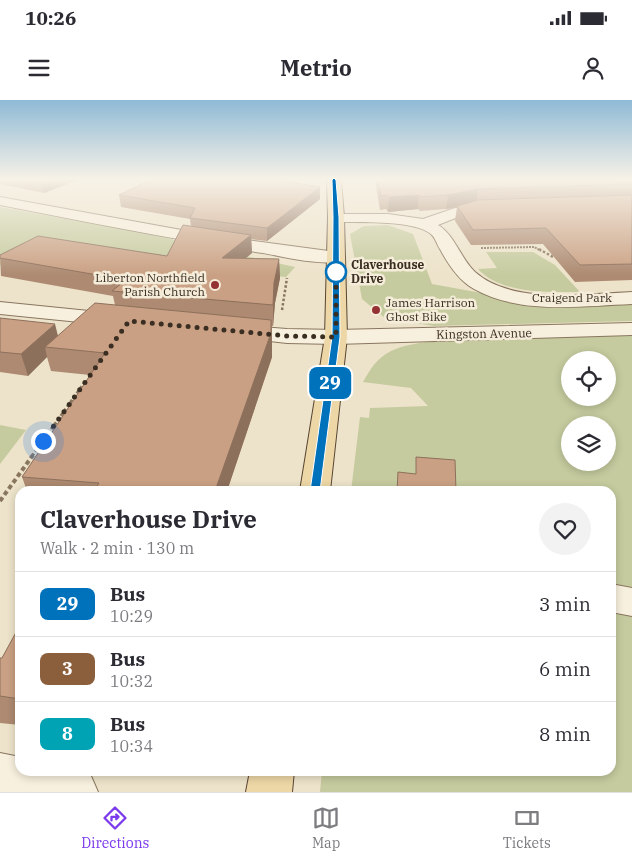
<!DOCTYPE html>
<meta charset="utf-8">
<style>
body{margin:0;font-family:"IBM Plex Serif",serif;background:#f2f2f3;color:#2b2b33;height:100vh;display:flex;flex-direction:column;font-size:19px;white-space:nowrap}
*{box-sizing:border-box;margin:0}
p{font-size:16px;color:#7c7c81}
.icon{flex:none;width:28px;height:28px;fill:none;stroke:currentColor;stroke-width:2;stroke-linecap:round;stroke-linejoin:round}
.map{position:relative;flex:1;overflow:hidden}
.details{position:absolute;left:15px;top:386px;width:601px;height:290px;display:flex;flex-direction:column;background:#fff;border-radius:15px;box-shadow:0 2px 8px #0003}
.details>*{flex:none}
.badge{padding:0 10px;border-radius:8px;font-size:18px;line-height:32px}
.buttons{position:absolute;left:561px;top:251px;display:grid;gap:10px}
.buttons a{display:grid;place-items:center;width:55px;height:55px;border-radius:50%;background:#fff;box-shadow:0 2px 8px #0003;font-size:25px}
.you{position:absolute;width:25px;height:25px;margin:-12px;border:4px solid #fff;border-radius:50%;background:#1a73e8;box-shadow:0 0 0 8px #1a73e833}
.map>.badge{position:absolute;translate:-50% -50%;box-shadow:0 0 0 2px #fff}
.round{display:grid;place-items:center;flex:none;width:52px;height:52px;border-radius:26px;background:#f2f2f3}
.headline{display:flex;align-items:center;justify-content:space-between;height:85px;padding:0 25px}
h1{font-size:24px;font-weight:700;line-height:38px}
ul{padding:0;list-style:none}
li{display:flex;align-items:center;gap:15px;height:65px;padding:0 25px;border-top:1px solid #e1e1e2}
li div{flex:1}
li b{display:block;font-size:19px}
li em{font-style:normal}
li .badge{min-width:55px;font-weight:700;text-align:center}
.status{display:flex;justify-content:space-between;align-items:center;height:35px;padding:0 25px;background:#fff;direction:ltr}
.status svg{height:14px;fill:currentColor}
header{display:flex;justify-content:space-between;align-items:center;height:65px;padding:0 25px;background:#fff;font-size:22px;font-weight:700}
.dock{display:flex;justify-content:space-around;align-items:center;height:70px;border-top:1px solid #e1e1e2;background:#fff;font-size:14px;color:#7c7c81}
.dock a{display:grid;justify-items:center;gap:2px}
.dock .on{color:#7c3aed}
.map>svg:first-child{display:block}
.green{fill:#c5cb9e;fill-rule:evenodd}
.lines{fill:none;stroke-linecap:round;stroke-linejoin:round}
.minor-casing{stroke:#89765f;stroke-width:2}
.major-casing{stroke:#574433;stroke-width:2}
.path-far3{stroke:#89765f;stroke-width:2;stroke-dasharray:2 1;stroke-linecap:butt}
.path-far2{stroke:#89765f;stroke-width:2.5;stroke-dasharray:2.5 2;stroke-linecap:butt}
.path-far1{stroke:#89765f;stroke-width:3;stroke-dasharray:3 2.5;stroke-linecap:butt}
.path{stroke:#89765f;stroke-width:4;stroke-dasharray:4.5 3;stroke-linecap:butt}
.minor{fill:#f8f0de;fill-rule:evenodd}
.major{fill:#edd7a6;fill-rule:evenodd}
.wall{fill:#ad8a71}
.shaded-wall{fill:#8d705c}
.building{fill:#c9a083;stroke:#8d705c}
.line{fill:#0072bc;stroke:#fff}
.walk{stroke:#3a2e22;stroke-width:5;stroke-dasharray:0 9}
.stop-dot{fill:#fff;stroke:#0072bc;stroke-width:2.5}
.poi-dot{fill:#953233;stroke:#f5edda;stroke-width:2}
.labels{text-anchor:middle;stroke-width:5;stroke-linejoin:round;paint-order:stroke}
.far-stop-label{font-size:12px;font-weight:bold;fill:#3a2e22;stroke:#f5edda;text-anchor:start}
.far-poi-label{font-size:12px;fill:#3a2e22;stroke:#f5edda;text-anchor:end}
.far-street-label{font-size:12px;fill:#3a2e22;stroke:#f5edda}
</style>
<div class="status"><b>10:26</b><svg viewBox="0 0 49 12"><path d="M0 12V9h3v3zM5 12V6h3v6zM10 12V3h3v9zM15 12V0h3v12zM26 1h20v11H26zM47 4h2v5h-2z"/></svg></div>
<header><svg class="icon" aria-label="menu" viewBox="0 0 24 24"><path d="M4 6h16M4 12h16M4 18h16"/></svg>Metrio<svg class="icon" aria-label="person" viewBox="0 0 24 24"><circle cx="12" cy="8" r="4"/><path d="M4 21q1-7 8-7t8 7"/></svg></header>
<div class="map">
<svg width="632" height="692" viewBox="0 0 632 692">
<rect width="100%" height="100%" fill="#ede3ca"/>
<!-- green -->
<g class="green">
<path d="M0 107 140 132 295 167 286 177 237 172 0 165Z"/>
<path d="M388 125 413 134 432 184 530 202 632 201V221L434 226 385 218 362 199 350 134 364 126Z"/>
<path d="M486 152H533L555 165 580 192C548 192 501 194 478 169L497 168Z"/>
<path d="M632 235V692H320L322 671H611V391H351L360 317 369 318 370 308 428 306 411 288 363 282C371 268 376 259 391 251 415 239 465 240 493 239 540 238 586 236 632 235ZM570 260H608V298H570ZM570 325H608V362H570Z"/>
<path d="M0 325 26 330 0 364Z"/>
</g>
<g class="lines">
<defs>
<g id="minor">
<path d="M207 80H296C286 91 216 91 207 80Z"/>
<path d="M0 97 209 135 336 152 342 153 345 157 342 161C320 166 285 157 263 153 175 140 87 122 0 105Z"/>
<path d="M493 103 498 104 500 107 498 110 458 117 438 125C454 134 461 159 475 172 512 205 586 194 632 192V204C582 206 520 215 474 189 458 180 448 164 440 149 437 145 436 139 432 135 418 120 358 122 336 122L331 120 328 117 331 114H388L423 119 455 108Z"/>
<path d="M0 202 119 214 126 216 129 220 126 224 119 226 0 214Z"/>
<path d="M632 223V235L336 244 287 243 234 237 226 236 223 231 226 226 234 225 287 229 336 230Z"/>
<path d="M611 484 632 488V516L611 512Z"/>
<path d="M0 653 20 657V671H80L91 676 98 692H0Z"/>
</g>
<g id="major">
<path d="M327 80H341L344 117 347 237 330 391H300L325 237 328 117Z"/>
<path d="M250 671H294L292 692H246Z"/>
</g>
</defs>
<!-- minor casing -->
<use href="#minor" class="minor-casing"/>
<!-- major casing -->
<use href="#major" class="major-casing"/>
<!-- path-far3 -->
<path class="path-far3" d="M481 148 534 147 541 151"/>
<!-- path-far2 -->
<g class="path-far2">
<path d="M539 149 553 157H558"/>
<path d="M282 210 287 178"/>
</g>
<!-- path-far1 -->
<path class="path-far1" d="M32 356 85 282"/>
<!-- path -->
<path class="path" d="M0 401 33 355"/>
<!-- minor -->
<use href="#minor" class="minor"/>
<!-- major -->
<use href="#major" class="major"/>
</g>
<!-- wall -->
<g class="wall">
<path d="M0 80H78L44 93 0 84Z"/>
<path d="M375 80H632V180L575 182 543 144 471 145 455 121 457 107 446 109 420 111 418 109 388 112 386 109 380 110Z"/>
<path d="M320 87V99L267 141 251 139 252 153 246 158 279 159 280 178 275 203 273 226H272V257L227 391H27L22 377 90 275 51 271 47 257 28 276 0 272V218L58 236 115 205 113 196 1 176 0 155 167 156 191 126 190 119 121 107 119 95Z"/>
<path d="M20 525V625L0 623V558H2Z"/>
</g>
<!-- shaded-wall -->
<g class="shaded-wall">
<path d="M55 80H78L44 93 42 84Z"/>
<path d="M320 87V99L267 141V128Z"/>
<path d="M478 89 476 103 457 106V107L446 109 448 95Z"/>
<path d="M419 95 418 109 388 112 389 97Z"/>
<path d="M251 135 252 153 223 177 222 158Z"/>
<path d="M279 159 280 178 275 203 273 226V205L274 183Z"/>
<path d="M271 220 272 243V257L227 391H215Z"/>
<path d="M55 224 60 244 45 247 47 257 28 276 21 254Z"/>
</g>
<!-- building -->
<g class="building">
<path d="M18 80H55L42 84Z"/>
<path d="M150 80H277L320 87 267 128 190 118 195 108 119 95Z"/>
<path d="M378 80H632V84L478 89 448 95 421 97 419 95 389 97 387 95 381 96Z"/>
<path d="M632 95V164L580 165 546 128 473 130 457 106 478 100Z"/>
<path d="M183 125 251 135 222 158 279 159 274 183 273 205 112 191 126 180 0 158V155L38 136 167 156Z"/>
<path d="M95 203 271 220V233L215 391H94L99 383 22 377 105 253 45 247Z"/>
<path d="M0 218 55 224 21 254 0 252Z"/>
<path d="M416 357 455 360 456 391H397L398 372 416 374Z"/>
<path d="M20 525V599L0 596V558H2Z"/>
</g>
<!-- sky -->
<linearGradient id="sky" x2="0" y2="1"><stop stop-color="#8fbad6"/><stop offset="0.45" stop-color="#f7f2e7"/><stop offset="1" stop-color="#f7f2e7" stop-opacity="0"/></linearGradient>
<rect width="632" height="176" fill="url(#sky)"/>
<!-- line -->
<path class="line" d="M334 78 336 80 339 117 340 237 320 391 315 395 310 391 332 237 333 117 332 80Z"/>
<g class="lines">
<!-- walk -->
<path class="walk" d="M43 341 129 221 287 236 336 237V172"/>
</g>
<!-- markers -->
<circle class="stop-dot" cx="336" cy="172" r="10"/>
<g class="poi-dot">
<circle cx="215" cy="185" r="5"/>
<circle cx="376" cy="210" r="5"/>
</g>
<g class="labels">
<!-- far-stop labels -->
<g class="far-stop-label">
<text x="351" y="169">Claverhouse<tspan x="351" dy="14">Drive</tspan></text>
</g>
<!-- far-poi labels -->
<g class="far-poi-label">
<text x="205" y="182">Liberton Northfield<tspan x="205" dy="14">Parish Church</tspan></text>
<text x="386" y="207" text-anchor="start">James Harrison<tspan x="386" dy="14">Ghost Bike</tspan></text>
</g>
<!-- far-street labels -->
<g class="far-street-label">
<text x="572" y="202">Craigend Park</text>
<text transform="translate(484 234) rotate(-1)" y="4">Kingston Avenue</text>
</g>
</g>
</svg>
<div class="buttons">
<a><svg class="icon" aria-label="locate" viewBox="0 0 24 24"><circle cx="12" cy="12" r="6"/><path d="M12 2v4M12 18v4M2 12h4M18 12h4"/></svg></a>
<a><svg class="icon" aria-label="layers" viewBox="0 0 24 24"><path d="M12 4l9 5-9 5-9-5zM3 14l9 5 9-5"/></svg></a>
</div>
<div class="you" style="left:43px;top:341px"></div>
<b class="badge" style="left:330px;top:283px;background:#0072bc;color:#fff">29</b>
<section class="details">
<div class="headline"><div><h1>Claverhouse Drive</h1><p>Walk · 2 min · 130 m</p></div><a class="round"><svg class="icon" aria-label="heart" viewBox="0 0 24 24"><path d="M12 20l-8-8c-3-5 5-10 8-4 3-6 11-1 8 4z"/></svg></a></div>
<ul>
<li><span class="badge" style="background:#0072bc;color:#fff">29</span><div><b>Bus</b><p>10:29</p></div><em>3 min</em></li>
<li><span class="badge" style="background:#8b5e3c;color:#fff">3</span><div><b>Bus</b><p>10:32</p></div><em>6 min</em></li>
<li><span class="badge" style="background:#00a3b4;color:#fff">8</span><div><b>Bus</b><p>10:34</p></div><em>8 min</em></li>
</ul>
</section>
</div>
<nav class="dock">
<a class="on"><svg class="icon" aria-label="directions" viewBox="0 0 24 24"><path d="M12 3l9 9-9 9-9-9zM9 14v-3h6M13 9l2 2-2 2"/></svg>Directions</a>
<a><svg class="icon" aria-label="map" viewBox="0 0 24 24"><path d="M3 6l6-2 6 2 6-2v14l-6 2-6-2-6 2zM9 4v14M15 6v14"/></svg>Map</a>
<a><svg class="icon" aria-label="tickets" viewBox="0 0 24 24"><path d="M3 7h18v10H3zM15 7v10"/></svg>Tickets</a>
</nav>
